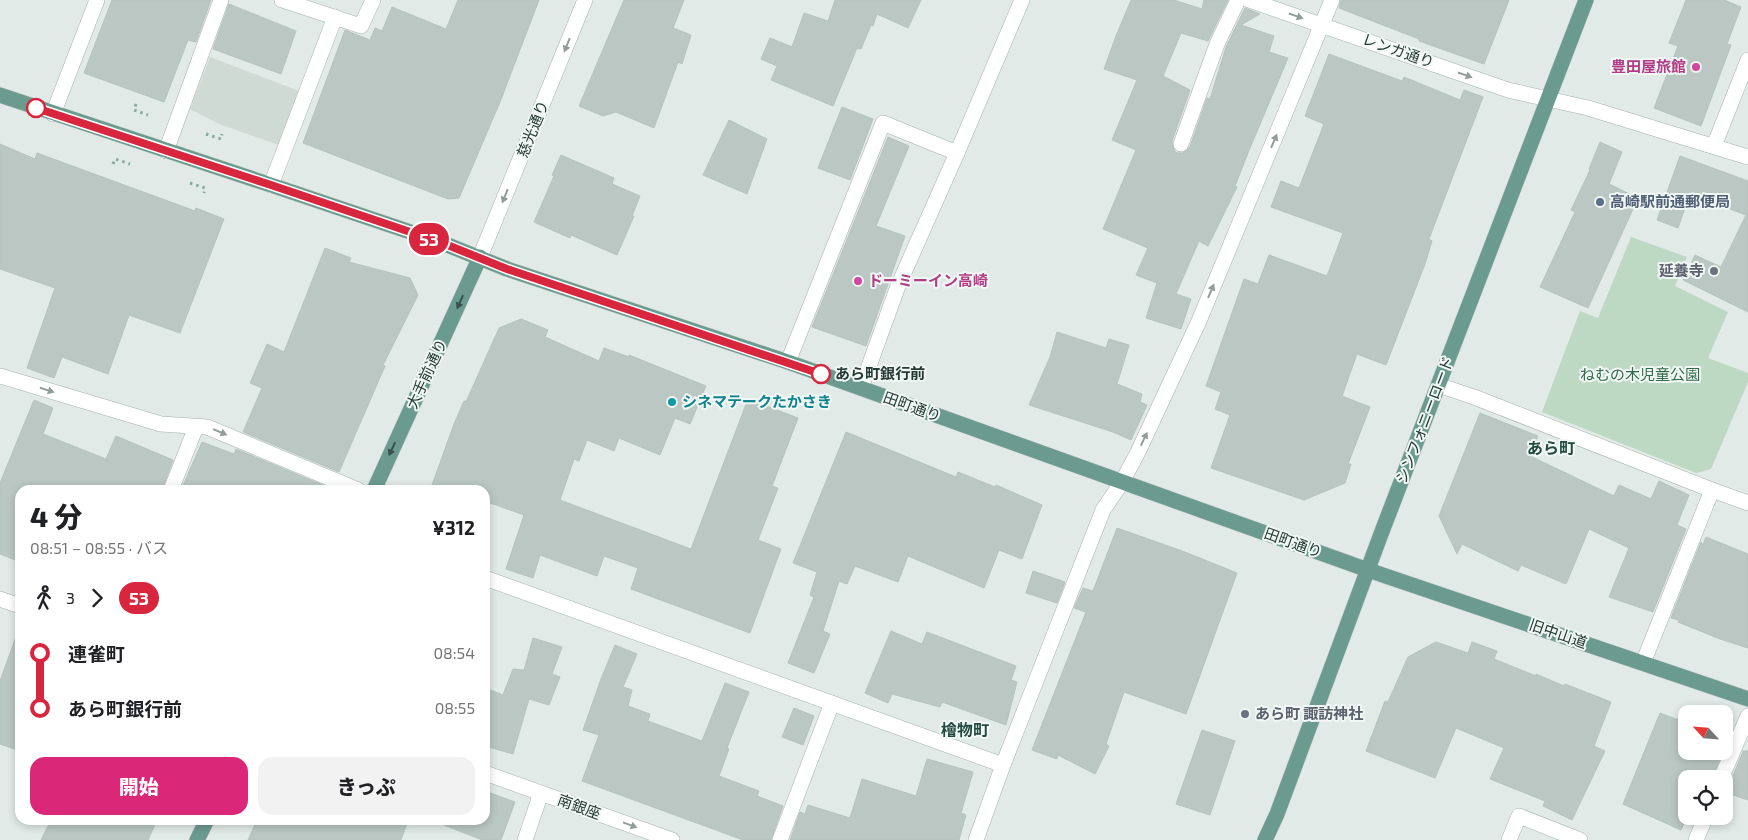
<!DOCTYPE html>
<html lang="ja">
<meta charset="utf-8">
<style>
body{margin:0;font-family:"Exo 2","Noto Sans JP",sans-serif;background:#f2f2f2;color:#202124;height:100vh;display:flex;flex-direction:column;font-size:19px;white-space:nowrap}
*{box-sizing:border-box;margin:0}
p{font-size:16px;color:#757577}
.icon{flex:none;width:28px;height:28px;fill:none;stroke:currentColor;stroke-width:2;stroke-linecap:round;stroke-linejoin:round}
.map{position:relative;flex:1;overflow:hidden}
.panel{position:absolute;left:15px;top:485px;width:475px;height:340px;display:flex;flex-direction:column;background:#fff;border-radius:15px;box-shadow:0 2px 8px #0003}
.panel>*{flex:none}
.badge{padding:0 10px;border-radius:16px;font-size:18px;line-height:32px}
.needle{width:32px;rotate:296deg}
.fabs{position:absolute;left:1678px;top:705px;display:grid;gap:10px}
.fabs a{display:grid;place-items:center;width:55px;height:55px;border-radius:10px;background:#fff;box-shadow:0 2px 8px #0003;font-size:25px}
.map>.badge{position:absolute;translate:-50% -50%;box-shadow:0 0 0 2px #fff}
.legs{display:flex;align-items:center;gap:8px;height:55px;padding:0 15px;font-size:16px}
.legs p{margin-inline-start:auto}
.headline{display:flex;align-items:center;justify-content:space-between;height:85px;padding:0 15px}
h1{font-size:28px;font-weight:800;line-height:38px}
.button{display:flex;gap:10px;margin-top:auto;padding:10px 15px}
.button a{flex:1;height:58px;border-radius:15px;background:#db2777;color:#fff;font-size:20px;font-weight:800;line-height:58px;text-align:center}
.button a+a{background:#f2f2f2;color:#202124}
ul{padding:0 15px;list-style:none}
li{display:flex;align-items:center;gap:18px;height:55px;font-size:19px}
li i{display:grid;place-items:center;width:8px;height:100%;margin:0 6px;background:currentColor}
li i::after{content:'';width:12px;height:12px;margin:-6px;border:4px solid;border-radius:50%;background:#fff}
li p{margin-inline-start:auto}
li:first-child i{background:linear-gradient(#0000 50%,currentColor 0)}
li:last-child i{background:linear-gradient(currentColor 50%,#0000 0)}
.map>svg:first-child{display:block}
.built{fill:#d0dad5}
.green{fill:#bdd9c4}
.building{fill:#bac7c2;stroke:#b5c3bd}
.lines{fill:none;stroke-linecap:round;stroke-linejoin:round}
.minor-casing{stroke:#a5b1ad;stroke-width:16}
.major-casing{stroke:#bdc4c2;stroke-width:16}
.path{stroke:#85aa9f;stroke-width:3;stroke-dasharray:2.5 4;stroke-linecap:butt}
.minor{stroke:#fff;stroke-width:15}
.major{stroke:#6b9b8f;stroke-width:15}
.oneway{fill:#929c99}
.oneway2{fill:#36524a}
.line-1-casing{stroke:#fff;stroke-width:11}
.line-1{stroke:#d7263d;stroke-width:8}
.hotel-dot{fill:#d1479c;stroke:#f1f7f4;stroke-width:2}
.stop-1-dot{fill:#fff;stroke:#d7263d;stroke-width:2.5}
.service-dot{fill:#5c6f8a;stroke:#f1f7f4;stroke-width:2}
.worship-dot{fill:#6b7280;stroke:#f1f7f4;stroke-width:2}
.culture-dot{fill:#0f9aa8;stroke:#f1f7f4;stroke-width:2}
.labels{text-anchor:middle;stroke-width:4;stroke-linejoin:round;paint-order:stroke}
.street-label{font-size:15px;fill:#243933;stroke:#f1f7f4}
.hotel-label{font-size:15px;font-weight:bold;fill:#b23c85;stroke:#f1f7f4;text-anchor:end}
.service-label{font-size:15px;font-weight:bold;fill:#4e5e75;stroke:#f1f7f4;text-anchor:start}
.worship-label{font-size:15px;font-weight:bold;fill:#5b616d;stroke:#f1f7f4;text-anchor:end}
.stop-label{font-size:15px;font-weight:bold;fill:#243933;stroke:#f1f7f4;text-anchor:start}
.park-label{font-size:15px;fill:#326b49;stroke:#f1f7f4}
.culture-label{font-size:15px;font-weight:bold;fill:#0d838f;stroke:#f1f7f4;text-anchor:start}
.neighbourhood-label{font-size:16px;font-weight:bold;fill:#22493f;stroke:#f1f7f4}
</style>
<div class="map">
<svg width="1748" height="840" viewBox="0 0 1748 840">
<rect width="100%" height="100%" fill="#e1eae6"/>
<!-- built -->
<path class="built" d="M210 57 299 91 279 145 219 124 190 109Z"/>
<!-- green -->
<path class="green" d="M1631 237 1687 257 1675 286 1728 312 1708 358 1748 373V382L1711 469 1696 473 1542 412 1580 311 1598 318Z"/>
<!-- building -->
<g class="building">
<path d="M112 0H211L196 42 188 40 164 102 84 73Z"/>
<path d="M458 0H539L500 102 459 198 448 199 303 143 345 30 370 40 375 28 382 31 392 7 446 29Z"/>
<path d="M624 0H684L673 28 691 35 682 64 678 62 654 128 616 112 603 116 579 106Z"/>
<path d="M835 0H921L908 28 877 14 873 26 871 25 861 49 857 48 833 106 771 80 777 66 761 59 770 38 792 47 804 13 828 21Z"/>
<path d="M1131 0H1174L1202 9 1204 0H1228L1208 41 1181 33 1163 76 1190 90 1172 141 1174 150 1177 153H1183L1190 147 1207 98 1210 99 1226 47 1245 8 1260 14 1241 25 1274 36 1269 52 1288 58 1250 148 1235 186 1237 187 1208 246 1199 241 1176 294 1191 299 1181 329 1146 318 1157 283 1136 275 1148 248 1103 229 1136 150 1112 140 1137 80 1104 69 1116 36Z"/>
<path d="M1341 0H1509L1484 64 1419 41V39L1339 8Z"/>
<path d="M1686 0H1724L1741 7 1727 44 1731 45 1701 126 1654 108 1678 46 1669 43Z"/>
<path d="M229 4 296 31 281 74 213 49Z"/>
<path d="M1329 54 1402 81 1404 77 1460 100 1464 90 1483 97 1429 239 1432 241 1425 264 1386 365 1357 354 1342 396 1370 407 1348 464H1351L1345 483 1304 500 1211 468 1230 415 1215 409 1221 392 1206 386 1244 279 1258 284 1269 255 1327 276 1343 233 1271 207 1281 181 1299 188 1324 124 1305 116Z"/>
<path d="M842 107 873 119 850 180 818 168Z"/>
<path d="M729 120 767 139 747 194 703 175Z"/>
<path d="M888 137 909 146 876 226 905 236 866 346 812 327Z"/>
<path d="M1600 142 1622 152 1609 184 1638 198 1588 308 1540 287 1575 212 1571 210 1590 170 1589 169Z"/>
<path d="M0 144 35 159 37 153 195 211 196 208 224 219 180 333 129 315 108 374 62 357 54 378 27 368 55 288 0 269Z"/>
<path d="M561 155 614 178 612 184 640 196 632 216H634L617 255 571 235 570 238 534 222 554 176 552 175Z"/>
<path d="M1680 156 1748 181V312L1683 280 1695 255 1721 267 1746 215 1690 194 1678 228 1657 220Z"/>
<path d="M325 248 351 258 349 262 410 278 418 295 383 365 385 366 339 472 243 432 262 388 250 383 267 344 284 352Z"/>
<path d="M521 319 548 330 545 337 599 361 604 348 629 357V355L706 386 690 424 675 418 660 455 619 438 614 451 587 440 579 461 574 459 560 500 691 549 748 399 798 418 772 486 778 488 758 540 781 549 750 633 631 589 638 568 604 556 597 576 540 555 533 578 506 569 524 515 485 501V490H449L432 485 454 424 464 401 466 402 499 328Z"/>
<path d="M1057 332 1106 348 1109 339 1129 345 1117 384 1142 394 1140 402 1147 405 1131 440 1113 432 1029 405 1050 357Z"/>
<path d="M34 400 53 408 43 434 106 459 116 436 173 460 162 490H20V562L0 554V483Z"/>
<path d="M1480 413 1538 436 1530 456 1614 496 1619 485 1651 499 1659 481 1689 495 1677 525 1686 529 1653 612 1609 597 1629 548 1589 529 1566 584 1521 565 1518 571 1462 544 1457 554 1439 516Z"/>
<path d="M846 432 956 477 958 472 995 487 996 485 1042 505 1022 559 999 550 984 588 908 556 898 582 855 566 847 584 839 581 823 631 830 634 814 673 788 663 814 597 810 595 817 572 793 563Z"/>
<path d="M202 442 234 454 236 449 325 486 323 490H181Z"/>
<path d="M1117 528 1185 552 1237 573 1186 714 1124 692 1106 744 1109 746 1095 774 1058 755 1057 759 1032 750 1086 612 1074 608 1083 588 1093 591Z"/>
<path d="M1706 537 1748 554V648L1720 639 1678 622 1679 620 1671 618 1701 542 1703 545Z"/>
<path d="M1033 571 1065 582 1057 603 1026 593Z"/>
<path d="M891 631 922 644 927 632 1016 666 1011 680 1017 682 1006 725 942 702 940 707 892 694 888 703 865 693Z"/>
<path d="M17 634H20V751L0 744V681Z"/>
<path d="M533 638 562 647 552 674 560 677 549 705 529 699 513 754 485 746V688L503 695 513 669 524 670Z"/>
<path d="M1436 642 1468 653 1472 642 1497 651 1494 659 1536 676V674L1564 686 1565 684 1611 702 1594 746 1605 751 1572 820 1543 806 1545 801 1490 779 1504 748 1456 728 1435 778 1366 751 1385 701 1388 702 1408 657Z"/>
<path d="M615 645 637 654 623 687 632 690 628 706 650 714 648 721 702 741 725 683 749 692 727 748 729 749 719 776 759 791 757 796 783 806 771 840H743L582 781 599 735 583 730 601 679Z"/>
<path d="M794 708 814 716 803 745 782 737Z"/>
<path d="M1660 713 1686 723V751H1723L1712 779H1686L1687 816 1681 830 1623 804Z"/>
<path d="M1202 730 1235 741 1210 815 1176 804Z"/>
<path d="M1743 751H1748V800L1724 792V788L1730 783Z"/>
<path d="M927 759 973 772 961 813 966 815 959 840H790L800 812 805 814 808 805 850 818 862 779 916 796Z"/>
<path d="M485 791 515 802 501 840H482L434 821 435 820H485Z"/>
<path d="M51 820H157L148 840H41Z"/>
<path d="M257 820H408L401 840H248Z"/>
</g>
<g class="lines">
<defs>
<g id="minor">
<path d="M282 0 361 26 373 0"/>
<path d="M1249 0 1508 90 1588 108 1748 157"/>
<path d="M53 114 97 0"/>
<path d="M1181 144 1217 44 1238 0"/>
<path d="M1714 146 1748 60"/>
<path d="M166 151 221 0"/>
<path d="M271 185 335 17"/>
<path d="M480 257 585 0"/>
<path d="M788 362 883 123 957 153"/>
<path d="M0 376 161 424 207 427 358 490"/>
<path d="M1438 385 1474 397 1712 490 1748 503"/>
<path d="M861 388 898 286 957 153 1022 0"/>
<path d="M171 490 196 427"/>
<path d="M485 578 1003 765"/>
<path d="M0 599 20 606"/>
<path d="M1643 663 1712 490"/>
<path d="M485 773 672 840"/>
<path d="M1721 779 1748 716"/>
<path d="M525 840 538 802 540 793"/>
<path d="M780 840 832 703"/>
<path d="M976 840 1003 765 1103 510 1122 482 1138 452 1199 321 1332 0"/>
<path d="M1509 840 1519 816 1580 840"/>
<path d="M1696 840 1706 816"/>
</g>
<g id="major">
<path d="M0 95 271 185 440 242 507 269 788 362 1368 570 1748 699"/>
<path d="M374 490 480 257"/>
<path d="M197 840 207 820"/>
<path d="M1265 840 1277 814 1381 534 1586 0"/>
</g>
</defs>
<!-- minor casing -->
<use href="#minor" class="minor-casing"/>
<!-- major casing -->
<use href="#major" class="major-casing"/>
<!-- path -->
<g class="path">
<path d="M136 104 134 110 148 115"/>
<path d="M206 134 221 139 222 134"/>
<path d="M113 164 115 159 130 164"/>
<path d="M190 183 205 188 204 193"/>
</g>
<!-- minor -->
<use href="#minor" class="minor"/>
<!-- major -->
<use href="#major" class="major"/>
</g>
<!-- one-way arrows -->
<defs><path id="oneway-solid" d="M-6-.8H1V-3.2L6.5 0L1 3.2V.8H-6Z" transform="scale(1.25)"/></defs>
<g class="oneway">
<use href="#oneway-solid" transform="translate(1296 16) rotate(19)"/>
<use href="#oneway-solid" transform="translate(567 45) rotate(112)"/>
<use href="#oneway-solid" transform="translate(1465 75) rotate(19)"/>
<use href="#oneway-solid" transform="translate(1274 141) rotate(-67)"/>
<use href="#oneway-solid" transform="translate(505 196) rotate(112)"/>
<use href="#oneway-solid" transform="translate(1211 291) rotate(-67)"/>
<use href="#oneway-solid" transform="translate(47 390) rotate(17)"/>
<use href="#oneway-solid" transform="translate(220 432) rotate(23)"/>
<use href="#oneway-solid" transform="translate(1144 439) rotate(-65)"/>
<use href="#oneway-solid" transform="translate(630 825) rotate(20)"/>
</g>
<g class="oneway2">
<use href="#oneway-solid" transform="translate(460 302) rotate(114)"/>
<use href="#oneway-solid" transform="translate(392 449) rotate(115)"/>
</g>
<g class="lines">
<defs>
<path id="line-1" d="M36 108 271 185 440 242 507 269 821 374"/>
</defs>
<!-- line-1 casing -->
<use href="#line-1" class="line-1-casing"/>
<!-- line-1 -->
<use href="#line-1" class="line-1"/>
</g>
<!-- markers -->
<g class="hotel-dot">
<circle cx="1696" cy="67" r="5"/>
<circle cx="858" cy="281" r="5"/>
</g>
<g class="stop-1-dot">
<circle cx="36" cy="108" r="9"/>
<circle cx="821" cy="374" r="9"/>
</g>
<circle class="service-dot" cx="1600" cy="202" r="5"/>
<g class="worship-dot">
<circle cx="1714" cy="271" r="5"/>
<circle cx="1245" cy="714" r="5"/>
</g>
<circle class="culture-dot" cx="672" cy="402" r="5"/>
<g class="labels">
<!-- street labels -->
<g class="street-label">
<text transform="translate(1398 51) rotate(19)" y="5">レンガ通り</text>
<text transform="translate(533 129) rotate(-68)" y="5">慈光通り</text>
<text transform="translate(427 374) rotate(-65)" y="5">大手前通り</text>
<text transform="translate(912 407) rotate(20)" y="5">田町通り</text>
<text transform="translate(1425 420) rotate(-69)" y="5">シンフォニーロード</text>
<text transform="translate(1293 543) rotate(20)" y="5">田町通り</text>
<text transform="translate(1558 634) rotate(19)" y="5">旧中山道</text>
<text transform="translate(579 807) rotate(20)" y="5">南銀座</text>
</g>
<!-- hotel labels -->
<g class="hotel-label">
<text x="1686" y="72">豊田屋旅館</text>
<text x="868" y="286" text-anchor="start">ドーミーイン高崎</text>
</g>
<!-- service labels -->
<g class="service-label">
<text x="1610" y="207">高崎駅前通郵便局</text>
</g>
<!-- worship labels -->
<g class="worship-label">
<text x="1704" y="276">延養寺</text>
<text x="1255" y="719" text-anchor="start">あら町 諏訪神社</text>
</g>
<!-- stop labels -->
<g class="stop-label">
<text x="835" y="379">あら町銀行前</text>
</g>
<!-- park labels -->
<g class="park-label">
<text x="1640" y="380">ねむの木児童公園</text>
</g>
<!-- culture labels -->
<g class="culture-label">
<text x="682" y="407">シネマテークたかさき</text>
</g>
<!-- neighbourhood labels -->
<g class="neighbourhood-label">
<text x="1551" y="454">あら町</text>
<text x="965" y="736">檜物町</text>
</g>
</g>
</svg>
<div class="fabs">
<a><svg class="needle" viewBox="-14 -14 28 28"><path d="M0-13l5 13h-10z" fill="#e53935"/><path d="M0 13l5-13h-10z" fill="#757577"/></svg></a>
<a><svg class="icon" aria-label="locate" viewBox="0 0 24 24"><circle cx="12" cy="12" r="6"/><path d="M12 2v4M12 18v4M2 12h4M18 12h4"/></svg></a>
</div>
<b class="badge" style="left:429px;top:239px;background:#d7263d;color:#fff">53</b>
<section class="panel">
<div class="headline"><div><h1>4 分</h1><p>08:51 – 08:55 · バス</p></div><b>¥312</b></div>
<div class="legs"><svg class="icon" aria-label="walk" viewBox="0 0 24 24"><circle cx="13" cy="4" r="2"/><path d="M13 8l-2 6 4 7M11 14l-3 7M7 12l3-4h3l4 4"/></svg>3<svg class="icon" aria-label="forward" viewBox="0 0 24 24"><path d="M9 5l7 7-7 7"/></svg><b class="badge" style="background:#d7263d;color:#fff">53</b></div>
<ul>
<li><i style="color:#d7263d"></i><b>連雀町</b><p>08:54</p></li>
<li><i style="color:#d7263d"></i><b>あら町銀行前</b><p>08:55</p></li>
</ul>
<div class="button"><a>開始</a><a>きっぷ</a></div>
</section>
</div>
